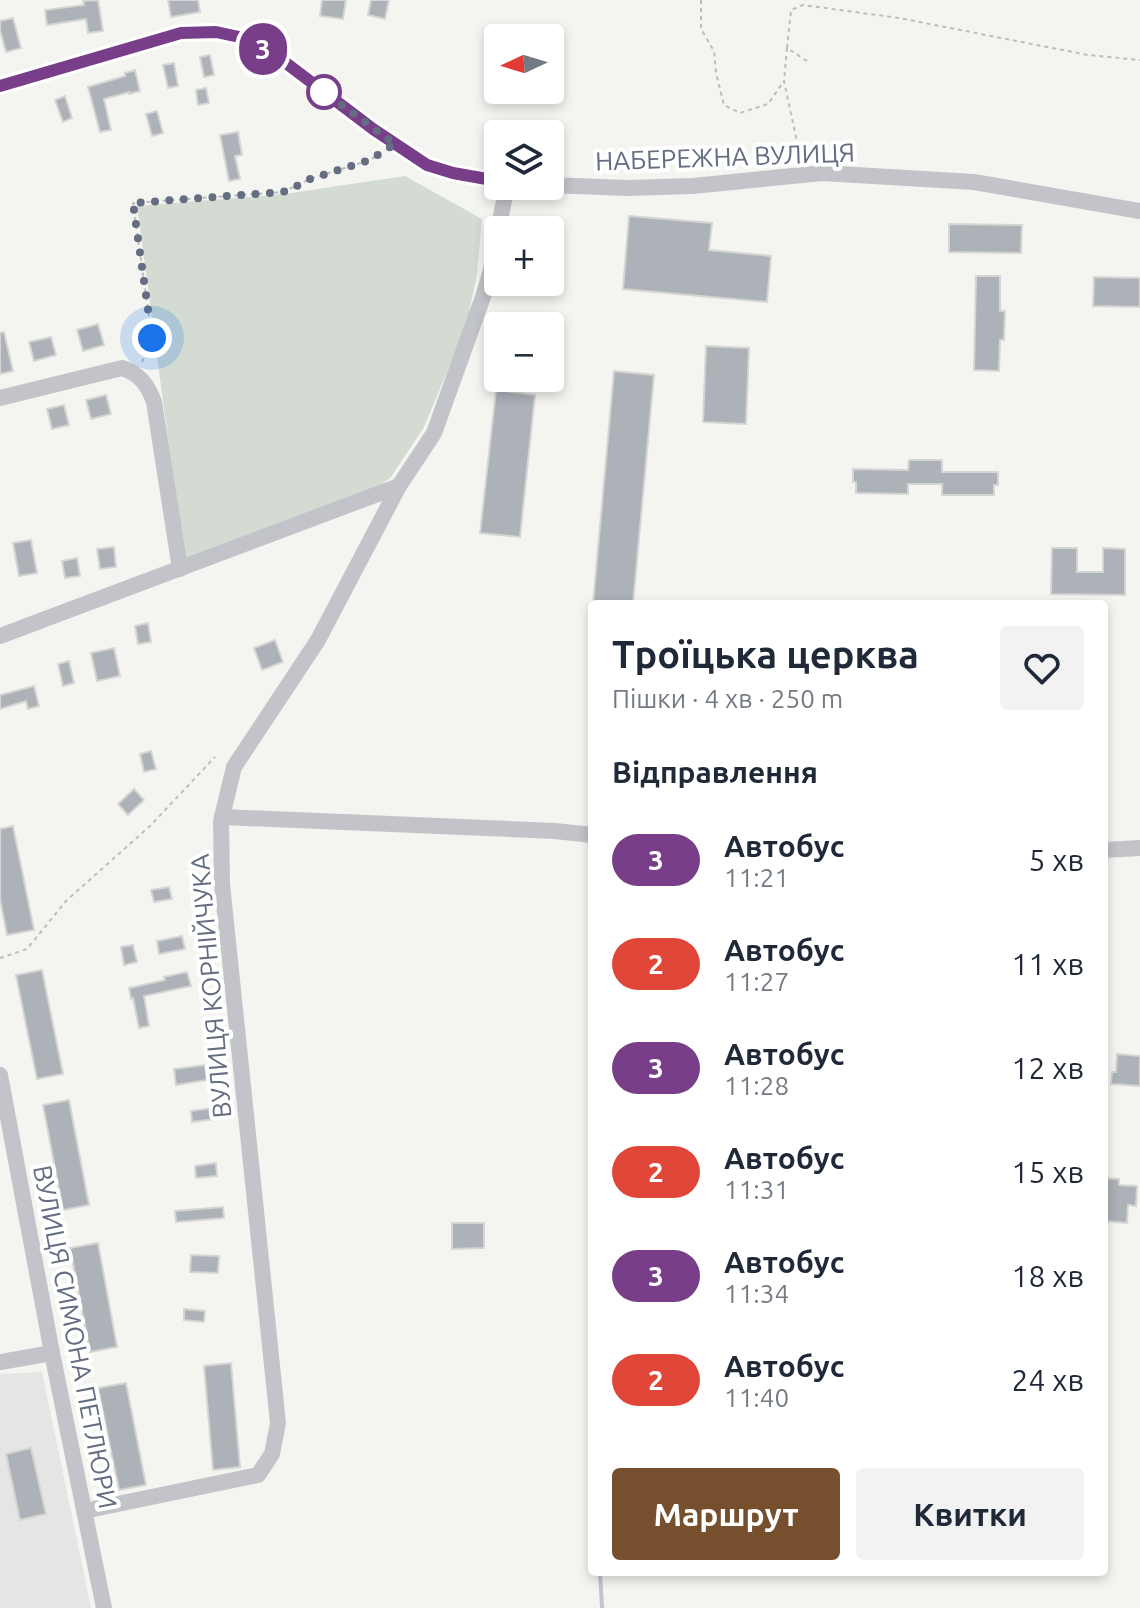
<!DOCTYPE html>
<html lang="uk">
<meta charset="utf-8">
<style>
body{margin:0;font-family:Ubuntu,sans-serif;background:#f2f2f3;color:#1f2937;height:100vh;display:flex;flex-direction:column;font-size:30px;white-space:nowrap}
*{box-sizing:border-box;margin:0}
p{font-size:26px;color:#747a83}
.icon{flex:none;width:44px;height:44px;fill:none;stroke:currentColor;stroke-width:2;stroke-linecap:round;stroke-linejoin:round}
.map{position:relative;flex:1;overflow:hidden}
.drawer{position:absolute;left:588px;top:600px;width:520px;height:976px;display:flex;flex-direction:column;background:#fff;border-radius:8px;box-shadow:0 4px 12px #0003}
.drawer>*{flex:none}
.badge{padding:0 16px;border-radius:26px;font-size:28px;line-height:52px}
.needle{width:52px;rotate:266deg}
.tools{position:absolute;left:484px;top:24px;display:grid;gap:16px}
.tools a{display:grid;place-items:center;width:80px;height:80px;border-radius:8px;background:#fff;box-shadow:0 4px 12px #0003;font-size:40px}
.you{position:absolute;width:40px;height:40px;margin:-20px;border:6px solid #fff;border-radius:50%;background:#1a73e8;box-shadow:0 0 0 12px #1a73e833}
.map>.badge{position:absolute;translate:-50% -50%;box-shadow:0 0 0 4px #fff}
h2{padding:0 24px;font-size:30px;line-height:72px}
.round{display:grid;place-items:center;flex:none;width:84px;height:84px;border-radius:8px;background:#f2f2f3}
.headline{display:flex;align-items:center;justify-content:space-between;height:136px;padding:0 24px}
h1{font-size:38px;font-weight:600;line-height:60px}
.primary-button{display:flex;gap:16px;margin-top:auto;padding:16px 24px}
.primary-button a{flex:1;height:92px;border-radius:8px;background:#764f2f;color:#fff;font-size:32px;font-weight:600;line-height:92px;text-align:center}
.primary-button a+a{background:#f2f2f3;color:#1f2937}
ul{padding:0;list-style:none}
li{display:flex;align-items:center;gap:24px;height:104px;padding:0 24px}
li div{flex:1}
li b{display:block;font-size:30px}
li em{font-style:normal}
li .badge{min-width:88px;font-weight:700;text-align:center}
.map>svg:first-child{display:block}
.built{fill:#e4e5e4}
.green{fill:#d3dbd2}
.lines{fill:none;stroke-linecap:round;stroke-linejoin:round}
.stream{stroke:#bfc6cd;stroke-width:4}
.building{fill:#adb1b8;stroke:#d5d6d3;stroke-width:2}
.path{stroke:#bcbdc0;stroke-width:2;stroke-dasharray:4 4;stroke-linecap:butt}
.minor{stroke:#c2c4c9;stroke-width:16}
.line-casing{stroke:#fff;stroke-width:18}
.line{stroke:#783e89;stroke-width:12}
.walk{stroke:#646d81;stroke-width:8;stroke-dasharray:0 14.4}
.stop-dot{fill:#fff;stroke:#783e89;stroke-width:4}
.labels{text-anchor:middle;stroke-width:8;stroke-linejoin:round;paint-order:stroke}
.street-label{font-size:26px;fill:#646d81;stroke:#fff}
</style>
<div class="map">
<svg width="1140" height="1608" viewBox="0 0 1140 1608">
<rect width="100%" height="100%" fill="#f4f5f1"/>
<!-- built -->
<path class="built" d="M42 1372 91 1608H0V1374Z"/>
<!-- green -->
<path class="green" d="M405 176 482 219 477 274 466 327 424 427 391 477 375 489 184 559 137 206 284 194Z"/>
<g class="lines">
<!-- stream -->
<path class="stream" d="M600 1572 602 1608"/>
</g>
<!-- building -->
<g class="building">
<path d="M98 0 103 31 88 33 86 19 47 25 45 10 84 5 83 1Z"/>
<path d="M168 0H198L200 12 171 17Z"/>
<path d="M322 0H346L343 19 320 16Z"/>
<path d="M371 0H389L385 19 368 15Z"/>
<path d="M13 18 21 48 6 52 0 30V21Z"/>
<path d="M210 55 214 75 204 77 200 57Z"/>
<path d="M174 63 178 86 168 88 163 65Z"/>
<path d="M135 70 140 91 129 94V92L104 99 111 130 100 132 88 87 125 76V73Z"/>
<path d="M206 88 209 103 198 105 196 90Z"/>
<path d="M65 96 72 118 63 122 55 100Z"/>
<path d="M157 111 163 133 152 136 146 114Z"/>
<path d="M238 132 242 155 235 156 240 179 229 181 220 135Z"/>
<path d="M629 216 712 223 709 250 771 256 767 302 623 289Z"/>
<path d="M949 224 1022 225 1021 253 949 252Z"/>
<path d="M976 276H1000V311H1005L1004 340H1000L999 371 974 370Z"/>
<path d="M1094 277 1140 278V307L1093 306Z"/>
<path d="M98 324 104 345 83 351 77 330Z"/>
<path d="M4 332 13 371 0 374V333Z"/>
<path d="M51 337 56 355 34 361 29 342Z"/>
<path d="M706 346 749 348 746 424 703 422Z"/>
<path d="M614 371 654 375 633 604H593Z"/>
<path d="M496 390 535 395 520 537 480 533Z"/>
<path d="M106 395 111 414 91 419 86 400Z"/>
<path d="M64 405 69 425 52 429 47 409Z"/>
<path d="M909 460H942V472H998V485H994V495H942V484H908V494L856 493V482H853V469L908 470Z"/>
<path d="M31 540 37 573 19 576 13 543Z"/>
<path d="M114 547 116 567 100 569 97 549Z"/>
<path d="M1052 548H1077V572H1103V548L1125 549V595L1051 594Z"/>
<path d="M77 558 80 576 65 578 62 561Z"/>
<path d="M148 623 151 642 138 644 135 626Z"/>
<path d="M275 640 283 662 262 670 254 648Z"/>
<path d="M114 648 120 676 97 681 91 653Z"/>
<path d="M69 661 74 683 63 686 58 664Z"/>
<path d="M34 686 39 706 28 709 26 701 0 709V695Z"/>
<path d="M151 751 156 769 144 772 140 754Z"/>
<path d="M134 789 144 800 128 815 118 804Z"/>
<path d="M13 826 34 930 7 935 0 899V829Z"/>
<path d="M169 887 172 899 154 902 151 890Z"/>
<path d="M182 936 185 949 159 954 157 941Z"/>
<path d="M133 945 137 962 124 965 121 947Z"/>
<path d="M42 970 63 1074 37 1079 16 975Z"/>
<path d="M187 972 191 986 144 996 149 1026 139 1028 133 998 131 999 129 988 165 980 164 977Z"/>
<path d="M1117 1054 1140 1056V1086L1111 1084 1112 1072H1116Z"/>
<path d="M205 1065 207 1080 176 1085 174 1069Z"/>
<path d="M69 1100 89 1205 63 1210 43 1105Z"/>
<path d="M213 1108 215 1119 192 1122 191 1111Z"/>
<path d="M216 1163 217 1176 196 1178 195 1166Z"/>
<path d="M1104 1178 1119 1179V1185L1137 1186 1136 1206 1128 1205 1127 1223 1104 1221Z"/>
<path d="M223 1207 224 1218 176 1222 175 1211Z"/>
<path d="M452 1223H484V1248L452 1249Z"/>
<path d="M98 1243 117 1347 90 1352 70 1248Z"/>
<path d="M191 1255 219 1256 218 1273 190 1272Z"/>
<path d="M184 1309 205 1311 204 1322 184 1320Z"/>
<path d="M231 1363 240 1467 213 1470 204 1366Z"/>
<path d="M126 1383 146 1485 119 1490 98 1388Z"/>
<path d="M31 1448 46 1514 20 1520 6 1454Z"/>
</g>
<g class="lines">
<!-- path -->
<g class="path">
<path d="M701 0V29L714 51 716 73 724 105 740 113 768 104 784 81"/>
<path d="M787 48 784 81 796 137 793 159"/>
<path d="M807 61 787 48 791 10 803 5 899 18 1088 55 1140 60"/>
<path d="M142 362 152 338 133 203 283 192 310 179 370 160 380 153"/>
<path d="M0 958 27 949 66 901 151 825 215 757"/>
</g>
<!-- minor -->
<g class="minor">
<path d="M0 86 181 33 216 32 244 38 278 57 373 129 427 165 453 173 498 181"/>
<path d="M550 185 627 188 693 186 822 173 974 182 1140 211"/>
<path d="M498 230 507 186"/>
<path d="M0 398 122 368C139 373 148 385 154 402L180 569"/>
<path d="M0 636 399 486"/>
<path d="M222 817 555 831 592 835"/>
<path d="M1104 850 1140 848"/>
<path d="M0 1075 52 1353 104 1608"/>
<path d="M0 1362 52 1353"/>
<path d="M84 1511 258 1475 272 1454 278 1423 222 884 221 821 234 767 318 640 399 486 434 433 483 297 491 270 498 232"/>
</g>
</g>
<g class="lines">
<defs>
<path id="line" d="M0 86 181 33 216 32 244 38 278 57 373 129 427 165 453 173 498 181"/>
</defs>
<!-- line casing -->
<use href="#line" class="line-casing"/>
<!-- line -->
<use href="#line" class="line"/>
<!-- walk -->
<path class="walk" d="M152 338 133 203 283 192 291 189 310 179 370 160 395 144 324 92"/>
</g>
<!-- markers -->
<circle class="stop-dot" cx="324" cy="92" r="16"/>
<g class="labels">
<!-- street labels -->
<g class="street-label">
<text transform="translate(725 157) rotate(-2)" y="9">НАБЕРЕЖНА ВУЛИЦЯ</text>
<text transform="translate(211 986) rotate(-95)" y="9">ВУЛИЦЯ КОРНІЙЧУКА</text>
<text transform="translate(75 1337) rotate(79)" y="9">ВУЛИЦЯ СИМОНА ПЕТЛЮРИ</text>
</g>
</g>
</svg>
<div class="tools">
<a><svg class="needle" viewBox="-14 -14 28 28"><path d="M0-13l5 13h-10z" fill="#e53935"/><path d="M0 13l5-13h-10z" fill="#747a83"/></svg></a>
<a><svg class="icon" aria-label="layers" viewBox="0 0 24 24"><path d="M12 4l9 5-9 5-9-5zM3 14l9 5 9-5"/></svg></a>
<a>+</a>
<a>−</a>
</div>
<div class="you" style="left:152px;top:338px"></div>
<b class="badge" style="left:263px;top:49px;background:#783e89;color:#fff">3</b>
<section class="drawer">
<div class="headline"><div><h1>Троїцька церква</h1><p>Пішки · 4 хв · 250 m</p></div><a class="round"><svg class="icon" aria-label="heart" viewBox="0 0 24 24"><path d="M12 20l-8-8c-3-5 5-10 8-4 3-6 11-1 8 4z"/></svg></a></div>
<h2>Відправлення</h2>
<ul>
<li><span class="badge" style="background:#783e89;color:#fff">3</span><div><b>Автобус</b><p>11:21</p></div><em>5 хв</em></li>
<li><span class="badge" style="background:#e14739;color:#fff">2</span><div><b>Автобус</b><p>11:27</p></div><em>11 хв</em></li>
<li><span class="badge" style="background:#783e89;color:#fff">3</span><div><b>Автобус</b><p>11:28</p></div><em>12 хв</em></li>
<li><span class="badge" style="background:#e14739;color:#fff">2</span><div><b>Автобус</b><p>11:31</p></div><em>15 хв</em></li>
<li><span class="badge" style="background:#783e89;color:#fff">3</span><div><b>Автобус</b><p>11:34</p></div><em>18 хв</em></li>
<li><span class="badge" style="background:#e14739;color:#fff">2</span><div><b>Автобус</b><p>11:40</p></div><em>24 хв</em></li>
</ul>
<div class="primary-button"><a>Маршрут</a><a>Квитки</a></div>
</section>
</div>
